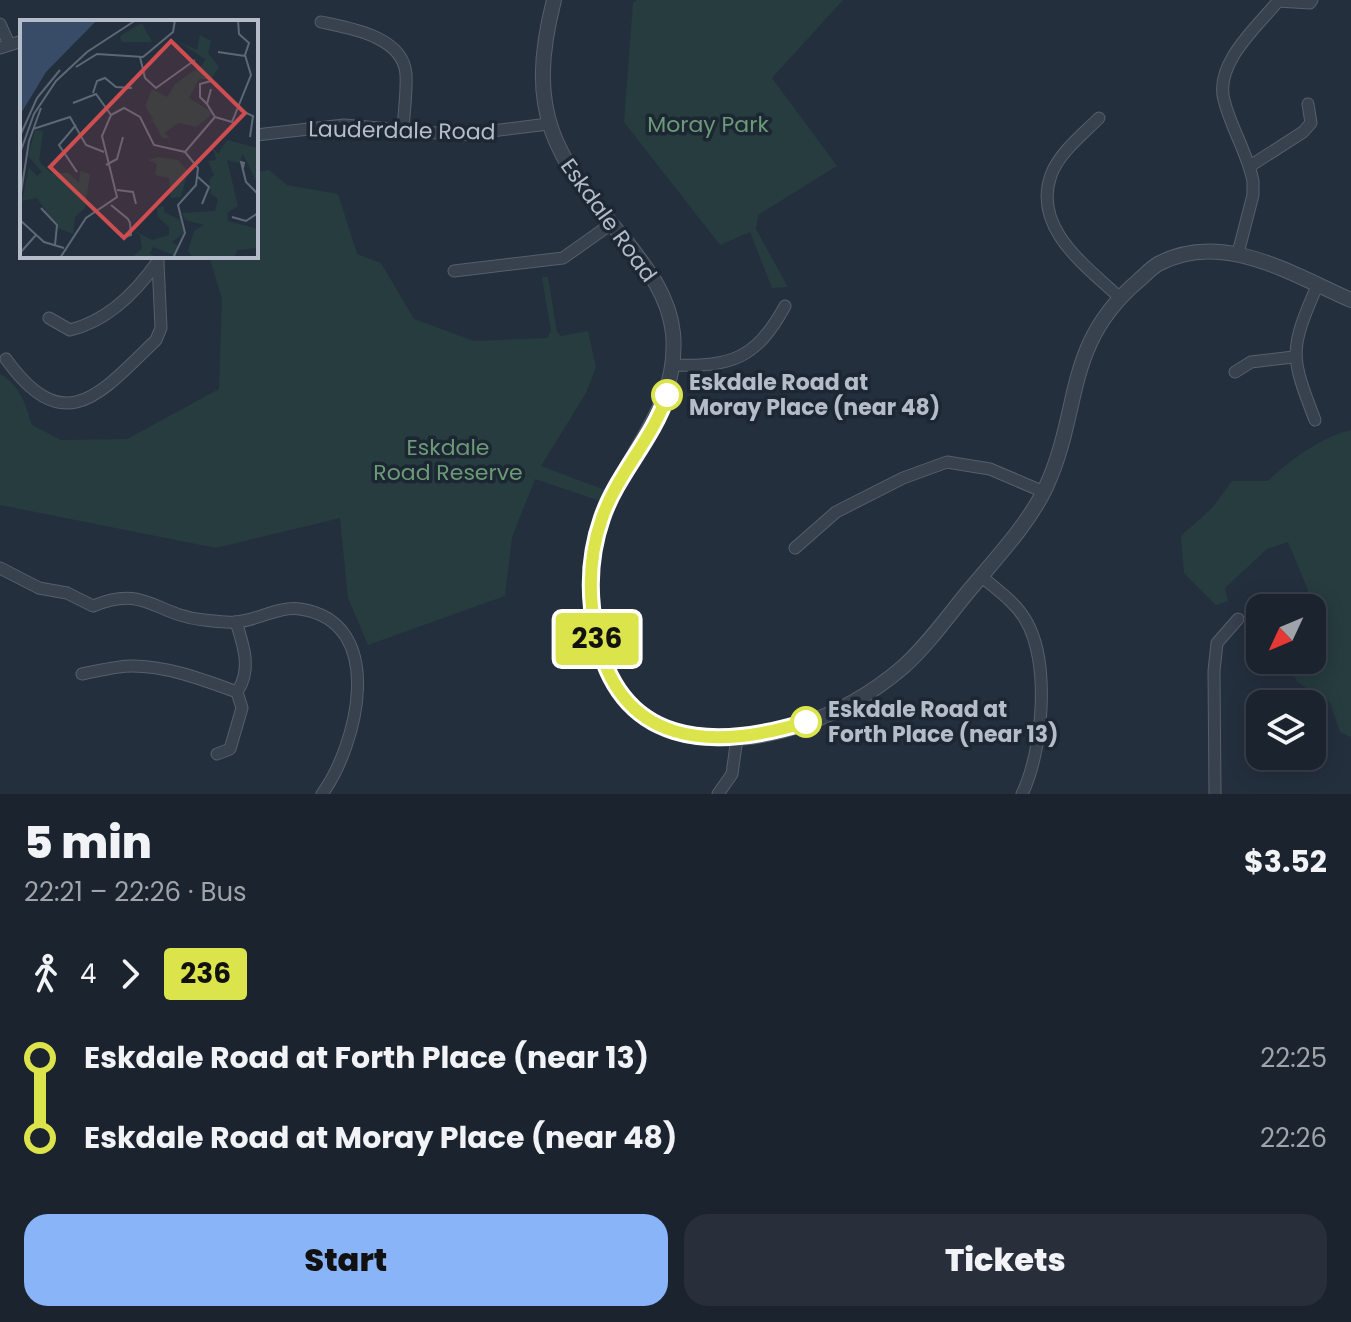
<!DOCTYPE html>
<meta charset="utf-8">
<style>
body{margin:0;font-family:Poppins,sans-serif;background:#282f3a;color:#f1f3f6;height:100vh;display:flex;flex-direction:column;font-size:30px;white-space:nowrap}
*{box-sizing:border-box;margin:0}
p{font-size:26px;color:#a0a4aa}
.icon{flex:none;width:44px;height:44px;fill:none;stroke:currentColor;stroke-width:2;stroke-linecap:round;stroke-linejoin:round}
.map{position:relative;height:794px;overflow:hidden}
.panel{display:flex;flex-direction:column;background:#1b232e;flex:1}
.panel>*{flex:none}
.badge{padding:0 16px;border-radius:6px;font-size:28px;line-height:52px}
.needle{width:52px;rotate:226deg}
.buttons{position:absolute;left:1246px;top:594px;display:grid;gap:16px}
.buttons a{display:grid;place-items:center;width:80px;height:80px;border-radius:16px;background:#1b232e;box-shadow:0 4px 20px #0003,0 0 0 2px #39404a;font-size:40px}
.map>.badge{position:absolute;translate:-50% -50%;box-shadow:0 0 0 4px #fff}
.legs{display:flex;align-items:center;gap:12px;height:88px;padding:0 24px;font-size:26px}
.legs p{margin-inline-start:auto}
.head{display:flex;align-items:center;justify-content:space-between;height:136px;padding:0 24px}
h1{font-size:44px;font-weight:800;line-height:60px}
.button{display:flex;gap:16px;margin-top:auto;padding:16px 24px}
.button a{flex:1;height:92px;border-radius:24px;background:#8ab4f8;color:#111;font-size:32px;font-weight:800;line-height:92px;text-align:center}
.button a+a{background:#282f3a;color:#f1f3f6}
ul{padding:0 24px;list-style:none}
li{display:flex;align-items:center;gap:28px;height:80px;font-size:30px}
li i{display:grid;place-items:center;width:12px;height:100%;margin:0 10px;background:currentColor}
li i::after{content:'';width:20px;height:20px;margin:-10px;border:6px solid;border-radius:50%;background:#1b232e}
li p{margin-inline-start:auto}
li:first-child i{background:linear-gradient(#0000 50%,currentColor 0)}
li:last-child i{background:linear-gradient(currentColor 50%,#0000 0)}
.map>svg:first-child{display:block}
.green{fill:#263c3f}
.lines{fill:none;stroke-linecap:round;stroke-linejoin:round}
.minor-casing{stroke:#565f6c;stroke-width:13}
.tertiary-casing{stroke:#565f6c;stroke-width:16}
.minor{stroke:#38414e;stroke-width:11}
.tertiary{stroke:#38414e;stroke-width:14}
.line-1-casing{stroke:#fff;stroke-width:18}
.line-1{stroke:#dce44c;stroke-width:12}
.stop-1-dot{fill:#fff;stroke:#dce44c;stroke-width:4}
.labels{text-anchor:middle;stroke-width:7;stroke-linejoin:round;paint-order:stroke}
.park-label{font-size:22px;fill:#6b9a76;stroke:#1d2633}
.street-label{font-size:22px;fill:#b4bcc9;stroke:#1d2633}
.stop-label{font-size:22px;font-weight:bold;fill:#b4bcc9;stroke:#1d2633;text-anchor:start}
.inset-road{fill:none;stroke:#5e6776;stroke-width:2}
.view{fill:#ce4d50;fill-opacity:0.15;stroke:#ce4d50;stroke-width:4}
.inset-edge{fill:none;stroke:#b4bcc9;stroke-width:4}
</style>
<div class="map">
<svg width="1351" height="794" viewBox="0 0 1351 794">
<rect width="100%" height="100%" fill="#242f3e"/>
<!-- green -->
<g class="green">
<path d="M637 0H843L772 78 837 166 758 215 756 229 788 287 772 288 750 232 720 245 624 122 633 3Z"/>
<path d="M269 170 287 185 338 194 357 254 381 263 414 319 474 341 547 338 551 331 542 277H548L557 332 561 336 588 331 596 367 586 393 541 466 605 490 600 501 535 479 512 537 505 596 368 645 348 598 340 518 216 548 0 505V374C21 386 25 404 32 425L61 440 127 439 219 389 222 299 209 256H256V172Z"/>
<path d="M1351 430V737L1340 732 1330 702 1297 682 1288 660H1312V608H1301L1308 590 1288 542 1267 549 1225 588 1228 601 1216 605 1184 573 1181 536 1212 508 1232 481H1268C1290 460 1321 437 1351 430Z"/>
</g>
<g class="lines">
<defs>
<g id="minor">
<path d="M1278 1 1310 3 1312 0"/>
<path d="M321 22C349 28 403 36 406 74 407 92 404 111 403 130"/>
<path d="M0 24 9 44"/>
<path d="M0 48 22 41"/>
<path d="M1099 118C1083 134 1059 153 1051 175 1032 228 1086 266 1119 297"/>
<path d="M256 135 344 125 460 135 548 124"/>
<path d="M1250 166 1303 132 1311 123 1308 104"/>
<path d="M1238 253 1253 195V181C1247 152 1231 128 1224 100 1214 63 1259 25 1279 0"/>
<path d="M454 271 563 258 611 224"/>
<path d="M49 318 70 330C107 321 137 291 158 261"/>
<path d="M6 359C65 441 101 393 156 340L161 328 158 262"/>
<path d="M674 365C732 367 757 358 785 306"/>
<path d="M1235 372 1251 362 1293 357"/>
<path d="M1315 420C1290 355 1289 351 1317 286"/>
<path d="M795 548 836 512 903 478 947 462 990 469 1044 492"/>
<path d="M0 568 39 588 67 593 93 606C146 584 154 615 204 620 214 621 225 623 235 622 257 621 277 606 300 609 389 622 357 746 322 794"/>
<path d="M981 576C996 589 1015 602 1025 619 1051 661 1043 751 1022 794"/>
<path d="M82 674C98 671 116 666 132 666 168 666 204 680 237 692"/>
<path d="M217 754 230 749 242 708 237 692C252 670 244 647 236 622"/>
<path d="M718 794 732 774 737 738"/>
<path d="M1215 794 1214 671 1217 643 1238 619"/>
</g>
<path id="tertiary" d="M554 0C525 113 554 156 625 240 647 268 669 296 673 333 679 399 639 439 612 495 592 535 586 580 594 624 602 675 628 722 681 734 758 751 845 717 903 667 929 644 950 613 972 587 998 556 1029 523 1046 487 1082 409 1063 345 1138 281 1144 276 1151 268 1158 264 1222 229 1293 275 1351 300"/>
</defs>
<!-- minor casing -->
<use href="#minor" class="minor-casing"/>
<!-- tertiary casing -->
<use href="#tertiary" class="tertiary-casing"/>
<!-- minor -->
<use href="#minor" class="minor"/>
<!-- tertiary -->
<use href="#tertiary" class="tertiary"/>
</g>
<g class="lines">
<defs>
<path id="line-1" d="M667 395C653 439 617 474 602 518 589 555 588 595 596 633 619 747 712 751 806 722"/>
</defs>
<!-- line-1 casing -->
<use href="#line-1" class="line-1-casing"/>
<!-- line-1 -->
<use href="#line-1" class="line-1"/>
</g>
<!-- markers -->
<g class="stop-1-dot">
<circle cx="667" cy="395" r="14"/>
<circle cx="806" cy="722" r="14"/>
</g>
<g class="labels">
<!-- park labels -->
<g class="park-label">
<text x="708" y="132">Moray Park</text>
<text x="448" y="455">Eskdale<tspan x="448" dy="25">Road Reserve</tspan></text>
</g>
<!-- street labels -->
<g class="street-label">
<text transform="translate(402 130) rotate(1)" y="8">Lauderdale Road</text>
<text transform="translate(609 220) rotate(54)" y="8">Eskdale Road</text>
</g>
<!-- stop labels -->
<g class="stop-label">
<text x="689" y="390">Eskdale Road at<tspan x="689" dy="25">Moray Place (near 48)</tspan></text>
<text x="828" y="717">Eskdale Road at<tspan x="828" dy="25">Forth Place (near 13)</tspan></text>
</g>
</g>
<!-- overview -->
<g transform="translate(20 20)">
<rect width="238" height="238" fill="#242f3e"/>
<path d="M122 3 132 22H102L100 16ZM180 15 191 21 188 33 199 47 191 59H179L169 78 193 93 177 107 158 103 145 113 150 119 142 118 133 101 125 105 133 99 125 86 132 69 147 77 155 64 183 44 185 39 159 22 177 30ZM15 110 23 111 19 141 31 153H49L59 163 60 151 70 154 65 188 55 197 53 214 38 208 17 178 2 181 9 147 17 156 22 152 8 136ZM207 120 238 128 236 161 223 134 219 143 207 140 218 186 207 193 208 201 238 209V228L217 230 214 238H173L168 231 174 211 184 205 165 200 162 193 195 191 198 179 191 174 189 160 194 155 188 141 196 140 195 134 190 125 198 134ZM138 137 158 140 168 151 161 177 151 178 149 158 135 155 137 144 128 140ZM144 186V192L160 200 164 213 152 222 159 227 153 235 133 227 130 234 138 238H111L122 229 120 215 112 209 132 220 149 215V207L138 197 137 188Z" fill="#263c3f"/>
<path d="M0 0H77L26 52 0 95Z" fill="#394c67"/>
<path class="inset-road" d="M198 32 225 36M120 37 125 58 136 68 175 40M56 47 77 34 123 37 153 12 155 0M191 69 187 84 195 97M73 73 77 61 85 58 96 67 112 68M53 83 76 74 91 95M187 84 180 77V64L191 61M220 90 233 96 230 117M195 97 212 102 231 55 225 35 229 23 219 14 218 0M56 105 39 125 57 152M13 109 50 97 66 125 84 132M0 116 17 78 40 50M165 132 195 97M0 133 14 94 36 61 67 32 116 0M86 145 97 139 103 117M223 148 224 143 221 142 226 162 238 174M178 157 189 167 182 184M97 170 113 172 116 184M0 179 9 121 21 88M91 185 108 199 110 203 111 215 108 216 111 211M21 188 37 205 35 225M212 197 226 201 238 193M0 200 24 222 44 228M0 233 16 215M40 238 66 198 97 177 82 116 91 95 104 88 120 97 134 125 165 132 178 148 176 165 158 185 165 213 153 238"/>
<path class="view" d="M151 21 225 93 104 218 30 147Z"/>
<rect width="238" height="238" class="inset-edge"/>
</g>
</svg>
<div class="buttons">
<a><svg class="needle" viewBox="-14 -14 28 28"><path d="M0-13l5 13h-10z" fill="#e53935"/><path d="M0 13l5-13h-10z" fill="#a0a4aa"/></svg></a>
<a><svg class="icon" aria-label="layers" viewBox="0 0 24 24"><path d="M12 4l9 5-9 5-9-5zM3 14l9 5 9-5"/></svg></a>
</div>
<b class="badge" style="left:597px;top:639px;background:#dce44c;color:#111">236</b>
</div>
<section class="panel">
<div class="head"><div><h1>5 min</h1><p>22:21 – 22:26 · Bus</p></div><b>$3.52</b></div>
<div class="legs"><svg class="icon" aria-label="walk" viewBox="0 0 24 24"><circle cx="13" cy="4" r="2"/><path d="M13 8l-2 6 4 7M11 14l-3 7M7 12l3-4h3l4 4"/></svg>4<svg class="icon" aria-label="forward" viewBox="0 0 24 24"><path d="M9 5l7 7-7 7"/></svg><b class="badge" style="background:#dce44c;color:#111">236</b></div>
<ul>
<li><i style="color:#dce44c"></i><b>Eskdale Road at Forth Place (near 13)</b><p>22:25</p></li>
<li><i style="color:#dce44c"></i><b>Eskdale Road at Moray Place (near 48)</b><p>22:26</p></li>
</ul>
<div class="button"><a>Start</a><a>Tickets</a></div>
</section>
